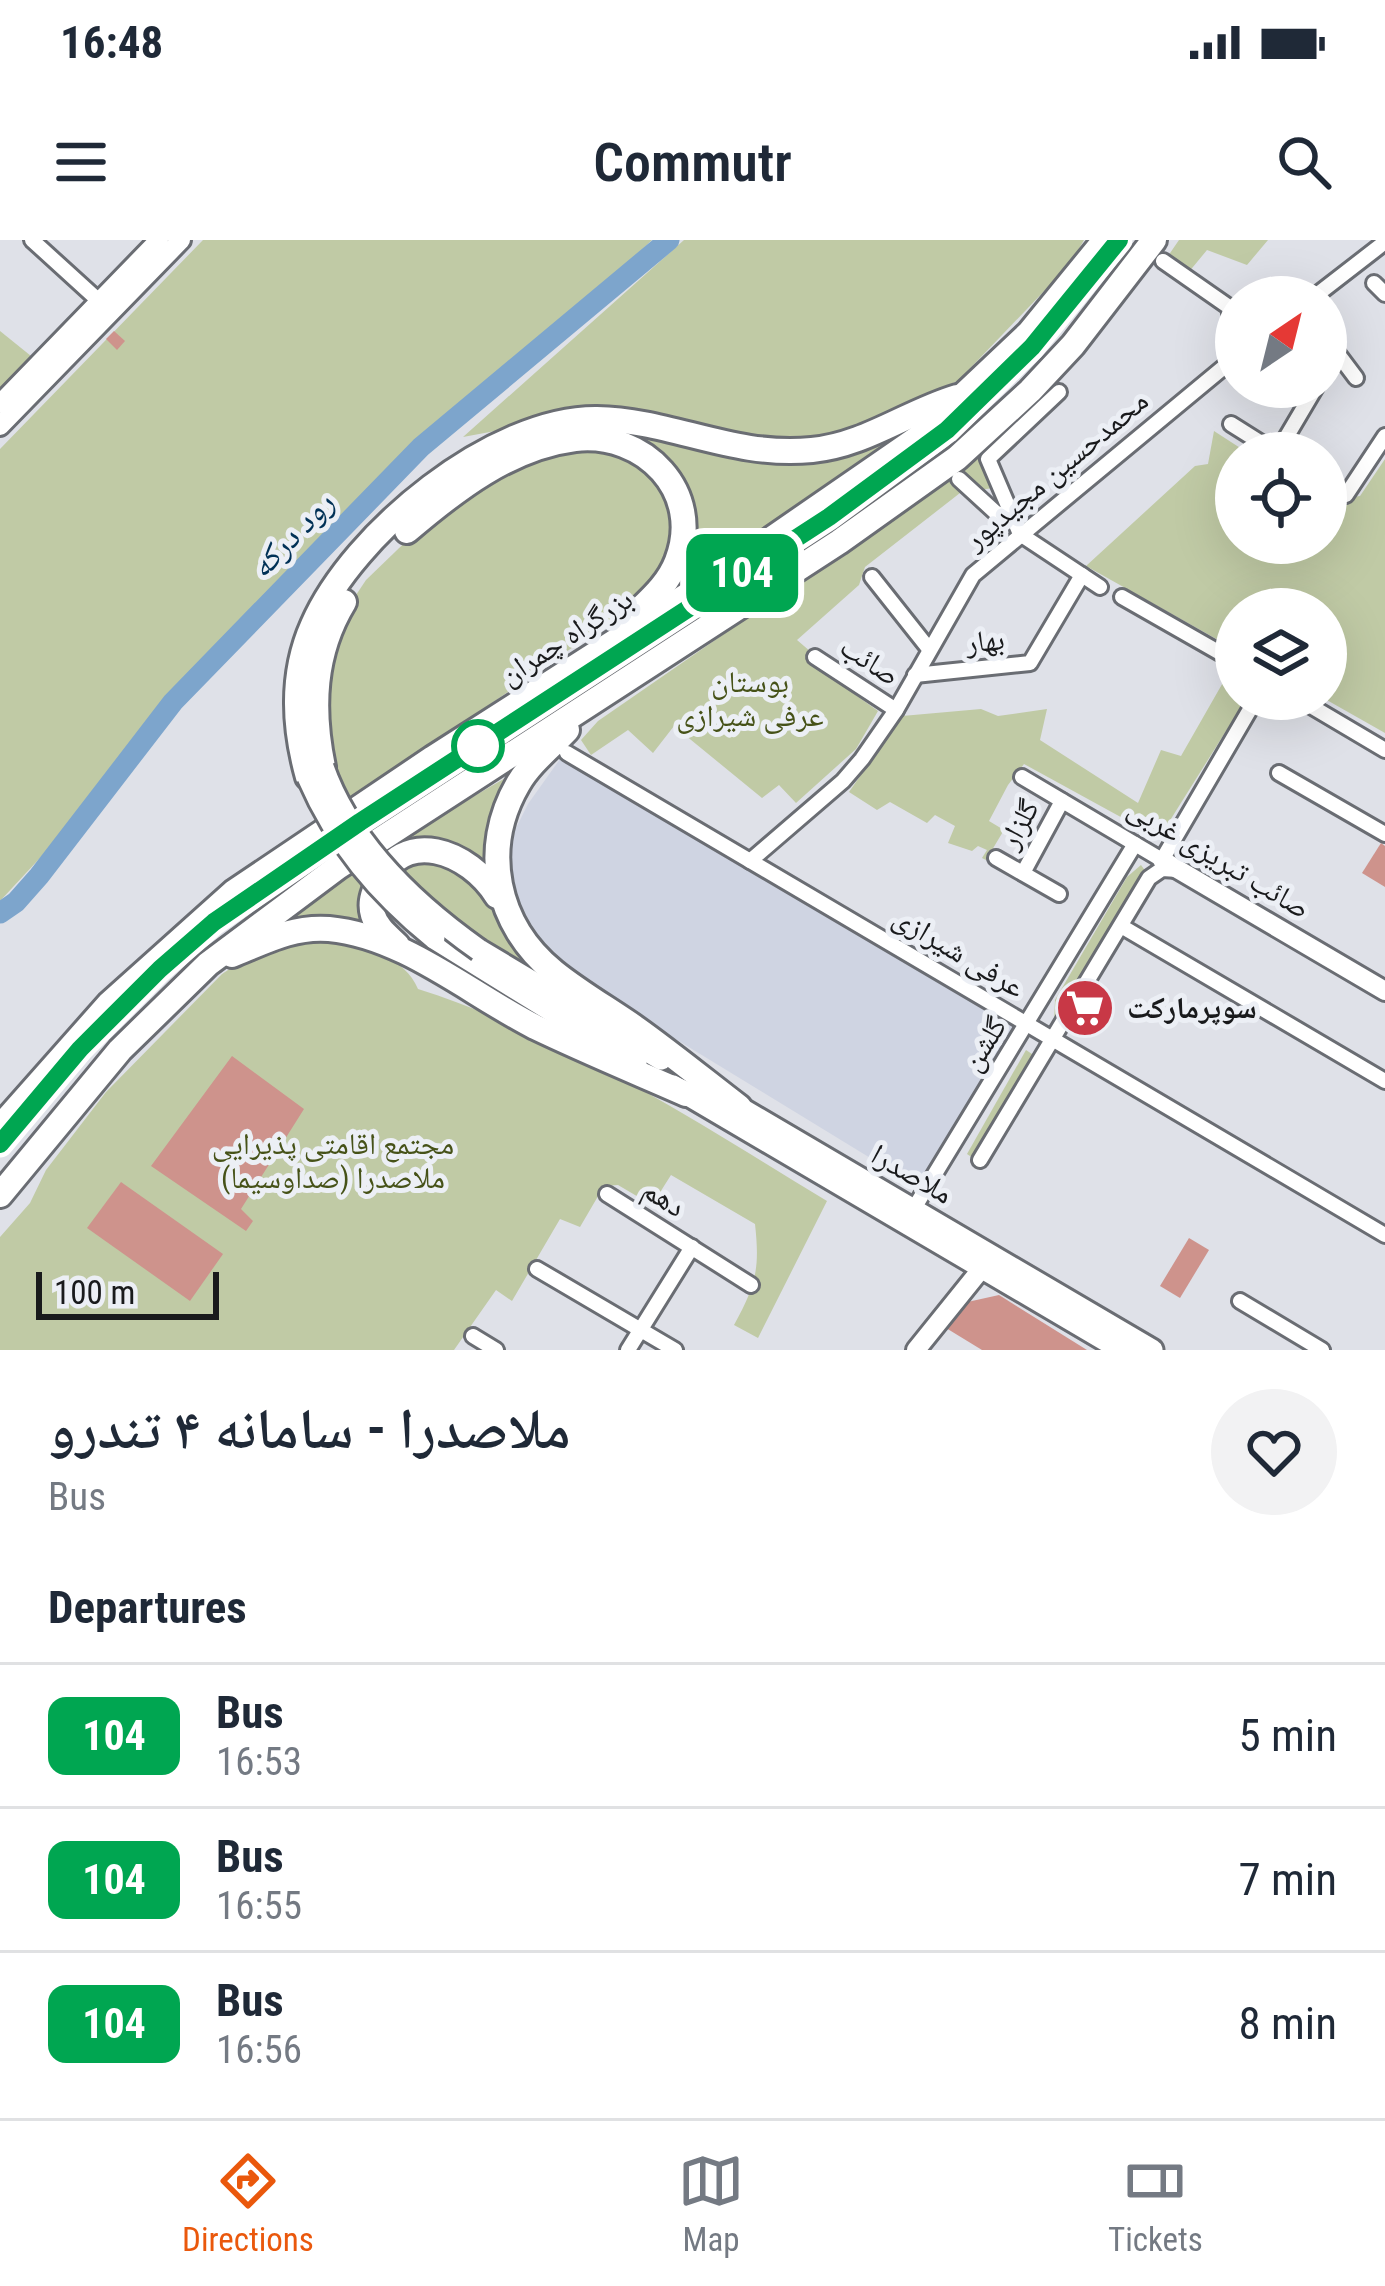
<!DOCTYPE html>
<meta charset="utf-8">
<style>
body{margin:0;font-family:"Roboto Condensed","Noto Naskh Arabic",sans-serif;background:#f2f2f3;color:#1f2937;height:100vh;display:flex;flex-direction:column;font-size:45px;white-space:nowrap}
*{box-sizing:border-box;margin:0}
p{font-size:39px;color:#747a83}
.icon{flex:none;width:66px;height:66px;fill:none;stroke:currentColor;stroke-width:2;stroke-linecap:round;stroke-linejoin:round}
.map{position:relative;height:1110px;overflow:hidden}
.side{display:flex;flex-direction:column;background:#fff;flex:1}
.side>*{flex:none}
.badge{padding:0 24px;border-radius:18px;font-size:42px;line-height:78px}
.needle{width:78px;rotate:35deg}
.tools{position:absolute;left:1215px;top:36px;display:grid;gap:24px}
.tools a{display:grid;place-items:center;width:132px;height:132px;border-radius:50%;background:#fff;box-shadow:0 12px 48px #0002;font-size:60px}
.scale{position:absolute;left:36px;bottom:30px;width:183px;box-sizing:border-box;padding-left:12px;border:6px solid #191a1c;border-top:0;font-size:33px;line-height:42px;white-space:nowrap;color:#191a1c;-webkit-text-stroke:9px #eceff5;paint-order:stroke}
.map>.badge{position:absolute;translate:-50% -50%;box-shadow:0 0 0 6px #fff}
h2{padding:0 48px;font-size:45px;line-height:108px}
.round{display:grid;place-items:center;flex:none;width:126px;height:126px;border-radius:63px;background:#f2f2f3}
.overview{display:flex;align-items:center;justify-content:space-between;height:204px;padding:0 48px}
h1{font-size:57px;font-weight:600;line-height:90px}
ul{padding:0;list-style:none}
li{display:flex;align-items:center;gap:36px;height:144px;padding:0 48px;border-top:3px solid #e0e1e3}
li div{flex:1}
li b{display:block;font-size:45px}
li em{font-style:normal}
li .badge{min-width:132px;font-weight:700;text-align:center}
.status{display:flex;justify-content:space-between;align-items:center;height:84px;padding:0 60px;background:#fff;direction:ltr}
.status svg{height:33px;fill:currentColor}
header{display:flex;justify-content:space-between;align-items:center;height:156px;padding:0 48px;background:#fff;font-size:54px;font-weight:600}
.menu{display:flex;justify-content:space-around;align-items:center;height:168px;border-top:3px solid #e0e1e3;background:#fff;font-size:33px;color:#747a83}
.menu a{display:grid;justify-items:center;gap:6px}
.menu .on{color:#ea580c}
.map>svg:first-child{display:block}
.built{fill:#cfd4e2}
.green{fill:#c0caa5}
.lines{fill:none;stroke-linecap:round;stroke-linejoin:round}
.river{stroke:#7da5cc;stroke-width:21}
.building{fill:#ce938c}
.street-casing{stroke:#6a6d73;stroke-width:20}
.secondary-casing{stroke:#6a6d73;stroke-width:24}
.primary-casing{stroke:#6a6d73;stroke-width:27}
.highway-casing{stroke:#6a6d73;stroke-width:30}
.street{stroke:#fff;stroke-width:14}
.secondary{stroke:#fff;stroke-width:18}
.primary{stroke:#fff;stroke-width:21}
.highway{stroke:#fff;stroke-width:24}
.primary-bridge-casing{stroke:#6a6d73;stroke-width:27;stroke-linecap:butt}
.primary-bridge{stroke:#fff;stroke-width:21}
.line-casing{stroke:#fff;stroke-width:27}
.line{stroke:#00a651;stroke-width:18}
.stop-dot{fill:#fff;stroke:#00a651;stroke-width:6}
.labels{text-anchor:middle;stroke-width:10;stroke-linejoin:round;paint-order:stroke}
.street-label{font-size:30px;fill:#191a1c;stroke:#eceff5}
.park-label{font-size:30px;fill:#465218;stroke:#eceff5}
.poi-label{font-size:30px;font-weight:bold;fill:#191a1c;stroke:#eceff5;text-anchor:start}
.water-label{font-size:33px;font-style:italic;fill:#003156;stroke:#eceff5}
</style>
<div class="status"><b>16:48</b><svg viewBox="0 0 49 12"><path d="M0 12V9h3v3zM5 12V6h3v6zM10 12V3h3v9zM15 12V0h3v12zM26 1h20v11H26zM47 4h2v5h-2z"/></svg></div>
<header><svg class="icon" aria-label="menu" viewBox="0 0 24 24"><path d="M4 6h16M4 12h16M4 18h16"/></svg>Commutr<svg class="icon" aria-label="search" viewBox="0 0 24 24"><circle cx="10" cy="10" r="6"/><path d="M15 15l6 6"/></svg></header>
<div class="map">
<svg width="1385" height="1110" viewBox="0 0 1385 1110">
<rect width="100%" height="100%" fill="#dfe1e8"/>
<!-- built -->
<path class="built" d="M560 519 1018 790 921 949 561 729 531 696 513 661 510 619 515 590 528 564Z"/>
<!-- green -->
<g class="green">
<path d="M203 0H652L326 310 0 661V209Z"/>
<path d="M684 0H1084L1070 24 959 140 854 194 773 202 603 171 463 197Z"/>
<path d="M1179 0H1268L1247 25 1207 10 1188 33 1166 19Z"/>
<path d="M0 91 31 116 0 149Z"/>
<path d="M608 191C647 195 682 208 720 216 785 230 844 219 905 194L869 223 671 349 690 273Z"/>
<path d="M1214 191 1248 213H1236V303H1326V261L1360 256 1385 219V493L1325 459 1326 369H1236V410L1086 326 1195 226 1208 224Z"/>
<path d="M605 204 664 243 677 303 637 363 344 565 337 549 322 443 352 361 366 340 425 283 530 218Z"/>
<path d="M979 210 993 248 960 253 865 327 859 345 797 400 811 412 807 420 878 471 856 509 796 563 779 545 762 558 674 486 653 513 628 490 591 515 581 500 598 481 915 262Z"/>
<path d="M1229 432 1236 435V459H1246L1159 598 1024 524 1008 545 989 581 1004 590 986 620 982 618 987 610 978 606 972 611 948 603 955 586 935 575 927 583 890 562 877 570 849 552 902 476 981 469 998 476 1047 469 1040 500 1138 563 1161 510 1181 516Z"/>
<path d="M514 533 486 626 378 612Z"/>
<path d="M415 620 469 627 511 693 641 797 501 717 397 632Z"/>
<path d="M1141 625 1146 632 1054 784 1055 760 1127 637Z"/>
<path d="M350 627 368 650 374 686 269 693Z"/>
<path d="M337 697C366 708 405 717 418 749 566 796 694 880 827 961L758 1098 734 1085C756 1045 760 1029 755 984L671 935 652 965 618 945 604 946 580 987 560 979 512 1061 496 1050 454 1110H0V997L30 963 46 930 106 852 222 734 261 708Z"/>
<path d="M1026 810 1035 816 973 918 967 914Z"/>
</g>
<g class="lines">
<!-- river -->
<path class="river" d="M0 673 16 662 39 636 173 462 421 207 669 0"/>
</g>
<!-- building -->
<g class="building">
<path d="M114 91 125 101 117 110 106 99Z"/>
<path d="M514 486 518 494 459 532 454 524Z"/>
<path d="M1381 603 1385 606V647L1362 633Z"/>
<path d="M232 816 304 869 241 969 253 981 246 991 151 926Z"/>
<path d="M121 942 223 1014 190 1061 87 988Z"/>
<path d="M1189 998 1209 1010 1180 1058 1160 1046Z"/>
<path d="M999 1055 1087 1110H982L946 1088 963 1063Z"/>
</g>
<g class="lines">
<defs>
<g id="street">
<path d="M32 0 99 61"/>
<path d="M1163 21 1229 67 1236 107"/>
<path d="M1374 43 1385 54"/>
<path d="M1314 57 1385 2"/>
<path d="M1326 98 1356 138"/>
<path d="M1326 131 1331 122"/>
<path d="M1059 152 988 219 1020 294 1100 347"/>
<path d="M1231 184 1277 213"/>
<path d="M1277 213 1316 147"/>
<path d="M959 239 995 272 1012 280"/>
<path d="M1326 243 1346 255 1385 196"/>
<path d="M872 337 929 409"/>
<path d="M1122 357 1236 422"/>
<path d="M815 417 896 470"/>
<path d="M915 435 1030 423 1082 335"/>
<path d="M1299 459 1385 510"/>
<path d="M567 513 1385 995"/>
<path d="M1279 533 1385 594"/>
<path d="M1022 537 1162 620 1256 459"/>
<path d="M996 618 1059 654"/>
<path d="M750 621 843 541 862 519 896 470 973 335 1236 117"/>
<path d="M1023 633 1062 561"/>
<path d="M1121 686 1385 841"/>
<path d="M980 920 1149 638 1162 629 1178 630"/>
<path d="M607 954 751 1045"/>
<path d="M913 970 1135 604"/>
<path d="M537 1029 675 1110"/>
<path d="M1240 1061 1322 1110"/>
<path d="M473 1096 496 1110"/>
<path d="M628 1110 692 1007"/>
</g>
<g id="secondary">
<path d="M0 164 159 0"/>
<path d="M0 186 181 0"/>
<path d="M1162 620 1385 751"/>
<path d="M916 1110 982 1028"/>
</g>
<g id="primary">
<path d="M434 698 636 823"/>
<path d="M479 710 661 819"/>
<path d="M673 846 1122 1110"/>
<path d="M728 861 1152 1110"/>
</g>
<g id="highway">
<path d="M407 291C455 250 510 207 575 199 644 191 704 252 677 321 668 345 648 361 631 378"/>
<path d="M567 490C551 507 530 523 518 544 480 609 496 685 554 732 580 753 610 770 637 789 672 814 705 841 739 867"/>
<path d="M323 527C311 469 313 413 344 362"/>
<path d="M308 537C294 487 291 434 313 385 353 293 493 178 597 179 671 180 733 218 812 210 865 205 907 172 957 157"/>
<path d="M397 705C388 696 377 688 373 675 370 665 372 657 376 647 402 584 470 612 497 656"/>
<path d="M232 715C264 702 293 686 329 689 404 696 470 754 535 787 585 811 636 832 686 854"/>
<path d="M0 887 109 764 234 652 433 518 725 331 918 198 1029 93 1105 0"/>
<path d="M0 955 120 810 208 724 338 627 839 302 957 218 1030 151 1073 105 1154 0"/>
</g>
</defs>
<!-- street casing -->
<use href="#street" class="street-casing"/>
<!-- secondary casing -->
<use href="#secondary" class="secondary-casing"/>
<!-- primary casing -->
<use href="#primary" class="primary-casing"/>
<!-- highway casing -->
<use href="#highway" class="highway-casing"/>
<!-- street -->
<use href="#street" class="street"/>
<!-- secondary -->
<use href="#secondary" class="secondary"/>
<!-- primary -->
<use href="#primary" class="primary"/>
<!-- highway -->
<use href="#highway" class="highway"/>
<defs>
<g id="primary-bridge">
<path d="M323 527C350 604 414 664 479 710"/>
<path d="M308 537C337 604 378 652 434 698"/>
</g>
</defs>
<!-- primary-bridge casing -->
<use href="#primary-bridge" class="primary-bridge-casing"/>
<!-- primary-bridge -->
<use href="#primary-bridge" class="primary-bridge"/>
</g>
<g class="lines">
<defs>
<path id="line" d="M0 904 80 809 160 729 214 682 360 582 829 277 947 190 1032 107 1119 0"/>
</defs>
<!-- line casing -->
<use href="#line" class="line-casing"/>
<!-- line -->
<use href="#line" class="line"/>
</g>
<!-- icons -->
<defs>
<symbol id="supermarket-disc" viewBox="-11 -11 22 22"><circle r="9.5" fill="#c83846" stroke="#eceff5"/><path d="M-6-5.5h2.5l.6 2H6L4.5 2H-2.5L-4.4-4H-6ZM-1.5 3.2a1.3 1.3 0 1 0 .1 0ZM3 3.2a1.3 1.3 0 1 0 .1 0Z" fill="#fff"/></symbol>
</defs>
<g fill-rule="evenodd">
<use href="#supermarket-disc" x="1052" y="735" width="66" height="66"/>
</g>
<!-- markers -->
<circle class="stop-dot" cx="478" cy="506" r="24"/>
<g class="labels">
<!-- street labels -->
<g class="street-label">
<text transform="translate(1056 230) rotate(-40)" y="10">محمدحسین مجیدپور</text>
<text transform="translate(566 397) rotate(-33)" y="10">بزرگراه چمران</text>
<text transform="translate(985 401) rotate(-6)" y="10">بهار</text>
<text transform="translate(870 421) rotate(33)" y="10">صائب</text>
<text transform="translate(1019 584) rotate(-61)" y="10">گلزار</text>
<text transform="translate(1219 618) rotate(31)" y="10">صائب تبریزی غربی</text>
<text transform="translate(959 712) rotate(31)" y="10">عرفی شیرازی</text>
<text transform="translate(984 804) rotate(-58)" y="10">گلشن</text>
<text transform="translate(912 934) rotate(30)" y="10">ملاصدرا</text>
<text transform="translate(664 958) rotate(32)" y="10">دهم</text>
</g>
<!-- park labels -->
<g class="park-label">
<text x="750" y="452">بوستان<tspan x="750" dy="34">عرفی شیرازی</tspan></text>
<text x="333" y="914">مجتمع اقامتی پذیرایی<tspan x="333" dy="34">ملاصدرا (صداوسیما)</tspan></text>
</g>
<!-- poi labels -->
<g class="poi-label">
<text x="1127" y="778">سوپرمارکت</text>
</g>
<!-- water labels -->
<g class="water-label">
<text transform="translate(291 294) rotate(-46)" y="12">رود درکه</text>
</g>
</g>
</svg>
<div class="tools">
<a><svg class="needle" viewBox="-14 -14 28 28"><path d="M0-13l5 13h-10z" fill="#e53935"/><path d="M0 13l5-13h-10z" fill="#747a83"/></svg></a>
<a><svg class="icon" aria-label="locate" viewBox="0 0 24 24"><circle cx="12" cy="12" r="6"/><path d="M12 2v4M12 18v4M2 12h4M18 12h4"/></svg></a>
<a><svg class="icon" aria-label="layers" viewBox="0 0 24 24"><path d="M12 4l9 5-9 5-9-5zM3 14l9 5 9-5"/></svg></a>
</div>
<div class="scale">100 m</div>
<b class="badge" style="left:742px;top:333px;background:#00a651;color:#fff">104</b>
</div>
<section class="side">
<div class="overview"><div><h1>ملاصدرا - سامانه ۴ تندرو</h1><p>Bus</p></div><a class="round"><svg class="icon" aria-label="heart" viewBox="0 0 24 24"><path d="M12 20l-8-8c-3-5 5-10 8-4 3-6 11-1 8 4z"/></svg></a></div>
<h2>Departures</h2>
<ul>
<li><span class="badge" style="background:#00a651;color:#fff">104</span><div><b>Bus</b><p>16:53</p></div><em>5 min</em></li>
<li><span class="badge" style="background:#00a651;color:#fff">104</span><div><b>Bus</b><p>16:55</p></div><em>7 min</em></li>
<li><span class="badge" style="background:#00a651;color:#fff">104</span><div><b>Bus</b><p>16:56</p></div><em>8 min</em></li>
</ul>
</section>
<nav class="menu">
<a class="on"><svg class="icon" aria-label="directions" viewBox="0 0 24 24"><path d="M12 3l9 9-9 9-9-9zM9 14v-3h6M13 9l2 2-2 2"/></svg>Directions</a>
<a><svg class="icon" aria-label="map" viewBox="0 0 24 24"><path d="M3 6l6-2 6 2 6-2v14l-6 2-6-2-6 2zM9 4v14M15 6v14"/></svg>Map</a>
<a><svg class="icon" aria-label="tickets" viewBox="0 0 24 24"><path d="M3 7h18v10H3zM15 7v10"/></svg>Tickets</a>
</nav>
